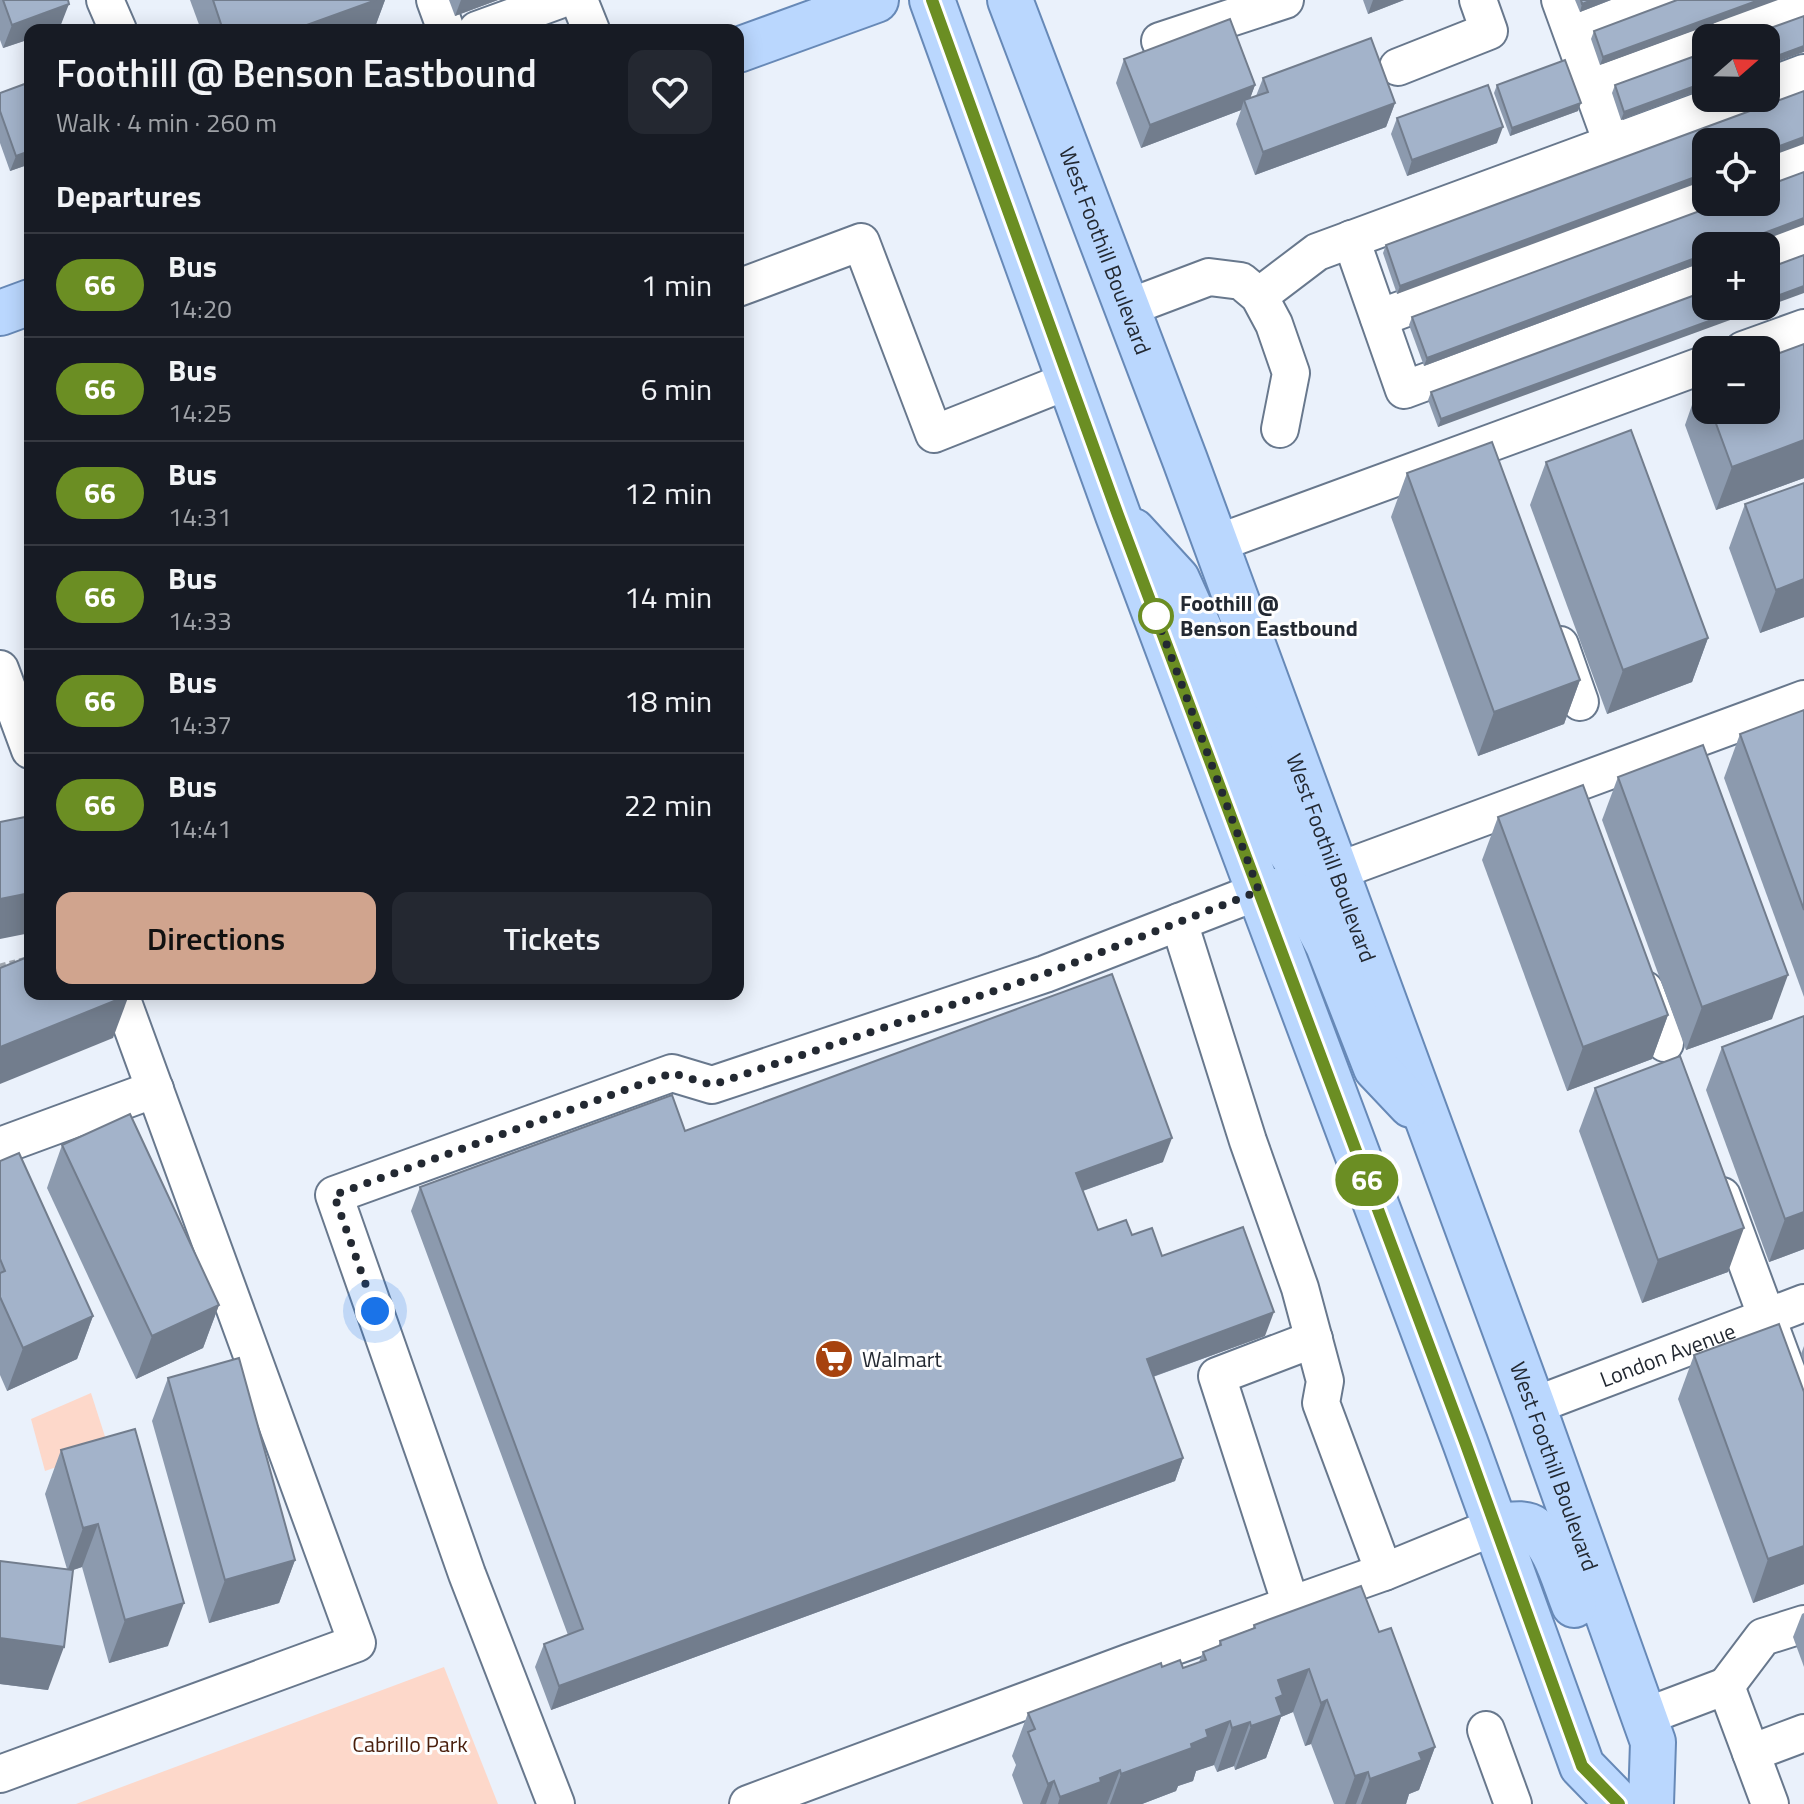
<!DOCTYPE html>
<meta charset="utf-8">
<style>
body{margin:0;font-family:"Titillium Web",sans-serif;background:#242831;color:#f1f3f6;height:100vh;display:flex;flex-direction:column;font-size:30px;white-space:nowrap}
*{box-sizing:border-box;margin:0}
p{font-size:26px;color:#9ea1a6}
.icon{flex:none;width:44px;height:44px;fill:none;stroke:currentColor;stroke-width:2;stroke-linecap:round;stroke-linejoin:round}
.map{position:relative;flex:1;overflow:hidden}
.details{position:absolute;left:24px;top:24px;width:720px;height:976px;display:flex;flex-direction:column;background:#171b24;border-radius:16px;box-shadow:0 4px 20px #0003}
.details>*{flex:none}
.badge{padding:0 16px;border-radius:26px;font-size:28px;line-height:52px}
.needle{width:52px;rotate:70deg}
.buttons{position:absolute;left:1692px;top:24px;display:grid;gap:16px}
.buttons a{display:grid;place-items:center;width:88px;height:88px;border-radius:16px;background:#171b24;box-shadow:0 4px 20px #0003;font-size:40px}
.you{position:absolute;width:40px;height:40px;margin:-20px;border:6px solid #fff;border-radius:50%;background:#1a73e8;box-shadow:0 0 0 12px #1a73e833}
.map>.badge{position:absolute;translate:-50% -50%;box-shadow:0 0 0 4px #fff}
h2{padding:0 32px;font-size:30px;line-height:72px}
.round{display:grid;place-items:center;flex:none;width:84px;height:84px;border-radius:16px;background:#242831}
.head{display:flex;align-items:center;justify-content:space-between;height:136px;padding:0 32px}
h1{font-size:38px;font-weight:600;line-height:60px}
.action{display:flex;gap:16px;margin-top:auto;padding:16px 32px}
.action a{flex:1;height:92px;border-radius:16px;background:#d0a48e;color:#111;font-size:32px;font-weight:600;line-height:92px;text-align:center}
.action a+a{background:#242831;color:#f1f3f6}
ul{padding:0;list-style:none}
li{display:flex;align-items:center;gap:24px;height:104px;padding:0 32px;border-top:2px solid #363941}
li div{flex:1}
li b{display:block;font-size:30px}
li em{font-style:normal}
li .badge{min-width:88px;font-weight:700;text-align:center}
.map>svg:first-child{display:block}
.green{fill:#fdd8ca}
.lines{fill:none;stroke-linecap:round;stroke-linejoin:round}
.minor-casing{stroke:#68788d;stroke-width:40}
.major-casing{stroke:#6789b7;stroke-width:48}
.path{stroke:#9fa6af;stroke-width:5;stroke-dasharray:6 4;stroke-linecap:butt}
.minor{stroke:#fff;stroke-width:36}
.major{stroke:#bad7fe;stroke-width:44}
.wall{fill:#8c9aae}
.shaded-wall{fill:#727d8d}
.building{fill:#a3b3ca;stroke:#727d8d;stroke-width:2}
.line-casing{stroke:#fff;stroke-width:18}
.line{stroke:#6b8e23;stroke-width:12}
.walk{stroke:#232932;stroke-width:8;stroke-dasharray:0 14.4}
.stop-dot{fill:#fff;stroke:#6b8e23;stroke-width:4}
.labels{text-anchor:middle;stroke-width:6;stroke-linejoin:round;paint-order:stroke}
.street-label{font-size:22px;fill:#232932;stroke:#fefefe}
.stop-label{font-size:22px;font-weight:bold;fill:#232932;stroke:#fefefe;text-anchor:start}
.poi-label{font-size:22px;fill:#232932;stroke:#fefefe;text-anchor:start}
.park-label{font-size:22px;fill:#491e0b;stroke:#fefefe}
</style>
<div class="map">
<svg width="1804" height="1804" viewBox="0 0 1804 1804">
<rect width="100%" height="100%" fill="#eaf1fb"/>
<!-- green -->
<g class="green">
<path d="M91 1393 109 1449 45 1471 31 1419Z"/>
<path d="M444 1667 498 1804H76Z"/>
</g>
<g class="lines">
<defs>
<g id="minor">
<path d="M105 0 118 30"/>
<path d="M435 0 446 30"/>
<path d="M579 0 591 30"/>
<path d="M1560 0 1612 143"/>
<path d="M477 30 559 0"/>
<path d="M1572 31 1656 0"/>
<path d="M1724 38 1804 8"/>
<path d="M1160 41 1285 0"/>
<path d="M1398 67 1489 31 1478 0"/>
<path d="M1592 87 1706 45"/>
<path d="M1766 87 1804 73"/>
<path d="M1766 175 1804 161"/>
<path d="M1351 239 1404 390 1706 278"/>
<path d="M1766 256 1804 242"/>
<path d="M738 288 861 242 934 434 1070 380"/>
<path d="M1259 296 1317 252 1735 98"/>
<path d="M1127 308 1209 277 1241 281 1259 296 1274 324 1291 373 1280 429"/>
<path d="M1379 318 1706 197"/>
<path d="M1743 350 1804 328"/>
<path d="M1215 544 1706 364"/>
<path d="M1560 645 1580 702"/>
<path d="M0 669 30 750"/>
<path d="M1335 872 1804 699"/>
<path d="M1179 922 1248 1141 1300 1288 1325 1381 1321 1403 1384 1572 1496 1526"/>
<path d="M1645 990 1665 1043"/>
<path d="M0 1146 155 1089"/>
<path d="M1722 1196 1804 1418"/>
<path id="s1" d="M1533 1406 1804 1303"/>
<path d="M1291 1605 1217 1376 1314 1339"/>
<path d="M1726 1686 1763 1637 1804 1624"/>
<path d="M1644 1717 1726 1686 1770 1804"/>
<path d="M1486 1730 1513 1804"/>
<path d="M1751 1753 1804 1733"/>
<path d="M0 1774 357 1643 120 994"/>
<path d="M556 1804 467 1574 334 1195 672 1073 712 1085 1045 974 1259 891"/>
<path d="M748 1804 1130 1662 1384 1572"/>
</g>
<g id="major">
<path d="M932 0 1118 515 1465 1442 1582 1766 1619 1804"/>
<path id="s2" d="M1010 0 1185 460 1533 1406 1653 1742 1651 1804"/>
<path d="M738 50 876 0"/>
<path d="M0 313 30 302"/>
<path d="M1133 531 1177 579 1219 672 1284 841C1297 866 1306 874 1335 872"/>
<path d="M1259 891H1283L1303 898 1328 945 1376 1068 1411 1105"/>
<path d="M1496 1526C1507 1526 1524 1521 1533 1528 1556 1544 1564 1581 1574 1605"/>
</g>
</defs>
<!-- minor casing -->
<use href="#minor" class="minor-casing"/>
<!-- major casing -->
<use href="#major" class="major-casing"/>
<!-- path -->
<path class="path" d="M0 966 30 958"/>
<!-- minor -->
<use href="#minor" class="minor"/>
<!-- major -->
<use href="#major" class="major"/>
</g>
<!-- wall -->
<g class="wall">
<path d="M0 0H68L60 27 53 30H30V39L3 48 0 40Z"/>
<path d="M190 0H385L375 27 367 30H201Z"/>
<path d="M449 0H498L455 16Z"/>
<path d="M1363 0H1404L1368 14Z"/>
<path d="M1575 0H1611L1580 12Z"/>
<path d="M1677 0 1600 65 1591 39 1594 31Z"/>
<path d="M1706 52V88L1621 120 1612 93 1615 85Z"/>
<path d="M1124 59 1255 85 1250 98 1256 96 1263 78 1395 103 1386 127 1255 175 1236 124 1241 110 1141 148 1116 83Z"/>
<path d="M1497 85 1578 111 1510 136 1494 93Z"/>
<path d="M1804 91 1397 294 1383 253 1386 245Z"/>
<path d="M0 93 30 164 10 171 0 143Z"/>
<path d="M1397 118 1497 143 1407 176 1391 134Z"/>
<path d="M1706 246V261L1424 366 1409 325 1412 317Z"/>
<path d="M1804 255 1438 427 1428 400 1431 392Z"/>
<path d="M1804 344V478L1716 510 1685 425 1700 382 1706 380V410H1766Z"/>
<path d="M1546 462 1708 638 1692 682 1607 714 1530 505Z"/>
<path d="M1407 473 1580 680 1564 724 1478 756 1391 517Z"/>
<path d="M1745 504 1804 617 1760 633 1729 548Z"/>
<path d="M1804 710V997L1724 778 1740 734Z"/>
<path d="M1618 777 1772 1019 1686 1050 1602 820Z"/>
<path d="M1498 817 1668 1015 1652 1059 1567 1091 1482 860Z"/>
<path d="M1722 1047 1804 1249 1769 1262 1706 1090Z"/>
<path d="M1595 1088 1728 1272 1642 1303 1579 1131Z"/>
<path d="M685 1131 1163 1162 1083 1191 1098 1230 1132 1235 1162 1256 1265 1336 1153 1377 1183 1458 1175 1481 551 1710 535 1667 544 1644 568 1635 411 1211 420 1187Z"/>
<path d="M62 1145 219 1305 203 1348 136 1379 47 1188Z"/>
<path d="M0 1161 93 1316 77 1359 7 1391 0 1375Z"/>
<path d="M1804 1346V1362L1801 1354Z"/>
<path d="M1694 1355 1804 1584 1753 1603 1678 1399Z"/>
<path d="M168 1378 295 1560 279 1603 209 1623 152 1421Z"/>
<path d="M61 1450 168 1646 109 1663 82 1567 73 1570 48 1690 0 1684V1561L67 1569 45 1494Z"/>
<path d="M1804 1613V1667L1793 1637 1802 1614Z"/>
<path d="M1254 1625 1379 1632 1435 1747 1419 1790 1409 1794 1406 1804H1334L1311 1744 1305 1746 1293 1712 1281 1717 1266 1758 1235 1770 1234 1766 1217 1772 1214 1765 1196 1771 1193 1781 1178 1786 1176 1791 1142 1804H1023L1012 1775 1016 1765 1012 1756 1028 1713 1162 1667 1183 1668 1199 1662 1203 1652 1218 1647 1220 1641 1253 1628Z"/>
</g>
<!-- shaded-wall -->
<g class="shaded-wall">
<path d="M376 0H385L375 27 367 30H293Z"/>
<path d="M461 0H498L455 16Z"/>
<path d="M1373 0H1404L1368 14Z"/>
<path d="M1592 0H1611L1580 12 1582 4Z"/>
<path d="M1759 0H1778L1600 65 1603 57Z"/>
<path d="M69 4 60 27 53 30H30V39L3 48 12 25Z"/>
<path d="M1804 46V52L1766 66V60Z"/>
<path d="M1706 82V88L1621 120 1624 112Z"/>
<path d="M1255 85 1247 107 1244 100 1241 110 1141 148 1150 125Z"/>
<path d="M1395 103 1386 127 1255 175 1263 152Z"/>
<path d="M1581 103 1578 111 1510 136 1512 128Z"/>
<path d="M1503 127 1497 143 1407 176 1412 160Z"/>
<path d="M1804 137V144L1766 158V151Z"/>
<path d="M30 151V164L10 171 16 156Z"/>
<path d="M1706 173V180L1397 294 1400 286Z"/>
<path d="M1804 218V225L1748 246H1729Z"/>
<path d="M1706 254V261L1424 366 1427 358Z"/>
<path d="M1804 286V293L1438 427 1441 419 1750 306H1766V300Z"/>
<path d="M1804 440V478L1716 510 1732 467Z"/>
<path d="M1804 579V617L1760 633 1776 590Z"/>
<path d="M1708 638 1692 682 1607 714 1623 670Z"/>
<path d="M1580 680 1564 724 1478 756 1494 712Z"/>
<path d="M30 893V933L0 939V899Z"/>
<path d="M1788 975 1772 1019 1686 1050 1702 1007Z"/>
<path d="M129 995 113 1038 0 1084V1047Z"/>
<path d="M1668 1015 1652 1059 1567 1091 1583 1047Z"/>
<path d="M1172 1138 1163 1162 1068 1196 1076 1173Z"/>
<path d="M1804 1212V1249L1769 1262 1785 1219Z"/>
<path d="M1744 1228 1728 1272 1642 1303 1658 1260Z"/>
<path d="M219 1305 203 1348 136 1379 152 1336Z"/>
<path d="M1274 1312 1265 1336 1138 1382 1147 1359Z"/>
<path d="M93 1316 77 1359 7 1391 23 1348Z"/>
<path d="M1183 1458 1175 1481 551 1710 559 1686Z"/>
<path d="M98 1524 82 1567 67 1572 83 1528Z"/>
<path d="M1804 1546V1584L1753 1603 1768 1559Z"/>
<path d="M295 1560 279 1603 209 1623 225 1580Z"/>
<path d="M184 1603 168 1646 109 1663 125 1620Z"/>
<path d="M0 1638 64 1647 48 1690 0 1684Z"/>
<path d="M1309 1669 1293 1712 1281 1717 1266 1758 1235 1770 1251 1726 1278 1680Z"/>
<path d="M1327 1700 1311 1744 1305 1746 1321 1703Z"/>
<path d="M1230 1721 1214 1765 1196 1771 1193 1781 1178 1786 1176 1791 1142 1804H1110L1121 1774 1191 1744 1206 1730Z"/>
<path d="M1250 1722 1234 1766 1217 1772 1232 1728Z"/>
<path d="M1435 1747 1419 1790 1409 1794 1406 1804H1361L1370 1779 1419 1753Z"/>
<path d="M1120 1770 1107 1804H1058L1060 1797 1100 1778Z"/>
<path d="M1368 1772 1356 1804H1345L1355 1776Z"/>
<path d="M1054 1781 1046 1804H1040L1048 1784Z"/>
</g>
<!-- building -->
<g class="building">
<path d="M3 0H68L69 4 12 25Z"/>
<path d="M213 0H376L293 30H223Z"/>
<path d="M1581 0H1592L1582 4Z"/>
<path d="M1677 0H1759L1603 57 1594 31Z"/>
<path d="M1804 16V46L1766 60V38H1743Z"/>
<path d="M1230 19 1255 85 1150 125 1124 59Z"/>
<path d="M1371 38 1395 103 1263 152 1244 100 1268 92 1263 78Z"/>
<path d="M1706 52V82L1624 112 1615 85Z"/>
<path d="M1565 60 1581 103 1512 128 1497 85Z"/>
<path d="M30 82V151L16 156 0 111V93Z"/>
<path d="M1488 85 1503 127 1412 160 1397 118Z"/>
<path d="M1804 91V137L1766 151V142H1706V173L1400 286 1386 245Z"/>
<path d="M1804 172V218L1729 246H1706V254L1427 358 1412 317 1724 202H1766V186Z"/>
<path d="M1804 255V286L1766 300V269Z"/>
<path d="M1706 291V306H1750L1441 419 1431 392Z"/>
<path d="M1804 344V440L1732 467 1711 410H1766V358Z"/>
<path d="M1706 380V397L1700 382Z"/>
<path d="M1631 430 1708 638 1623 670 1546 462Z"/>
<path d="M1492 442 1580 680 1494 712 1407 473Z"/>
<path d="M1804 483V579L1776 590 1745 504Z"/>
<path d="M1804 710V910L1740 734Z"/>
<path d="M1703 745 1788 975 1702 1007 1618 777Z"/>
<path d="M1583 785 1668 1015 1583 1047 1498 817Z"/>
<path d="M30 816V893L0 899V822Z"/>
<path d="M30 956V994L129 995 0 1047V968Z"/>
<path d="M1112 974 1172 1138 1076 1173 1098 1230 1126 1220 1132 1235 1152 1228 1162 1256 1243 1227 1274 1312 1147 1359 1183 1458 559 1686 544 1644 583 1629 420 1187 672 1095 685 1131Z"/>
<path d="M1804 1016V1212L1785 1219 1722 1047Z"/>
<path d="M1680 1056 1744 1228 1658 1260 1595 1088Z"/>
<path d="M130 1114 219 1305 152 1336 62 1145Z"/>
<path d="M19 1153 93 1316 23 1348 0 1297V1273L5 1271 0 1259V1161Z"/>
<path d="M1779 1324 1804 1392V1546L1768 1559 1694 1355Z"/>
<path d="M239 1358 295 1560 225 1580 168 1378Z"/>
<path d="M135 1429 184 1603 125 1620 98 1524 83 1528 61 1450Z"/>
<path d="M0 1561 73 1570 64 1647 0 1638Z"/>
<path d="M1361 1586 1379 1632 1391 1628 1435 1747 1419 1753 1422 1760 1370 1779 1368 1772 1355 1776 1327 1700 1321 1703 1309 1669 1278 1680 1283 1695 1276 1698 1282 1715 1251 1726 1250 1722 1232 1728 1230 1721 1206 1730 1208 1737 1191 1744 1192 1748 1121 1774 1120 1770 1100 1778 1101 1782 1060 1797 1054 1781 1048 1784 1028 1732 1035 1729 1028 1713 1161 1663 1162 1667 1180 1660 1183 1668 1206 1660 1203 1652 1221 1645 1220 1641 1255 1628 1254 1625Z"/>
</g>
<g class="lines">
<defs>
<path id="line" d="M932 0 1118 515 1465 1442 1582 1766 1619 1804"/>
</defs>
<!-- line casing -->
<use href="#line" class="line-casing"/>
<!-- line -->
<use href="#line" class="line"/>
<!-- walk -->
<path class="walk" d="M375 1311 334 1195 672 1073 712 1085 1045 974 1259 891 1156 616"/>
</g>
<!-- icons -->
<defs>
<symbol id="supermarket-disc" viewBox="-11 -11 22 22"><circle r="9.5" fill="#a7430f" stroke="#fefefe"/><path d="M-6-5.5h2.5l.6 2H6L4.5 2H-2.5L-4.4-4H-6ZM-1.5 3.2a1.3 1.3 0 1 0 .1 0ZM3 3.2a1.3 1.3 0 1 0 .1 0Z" fill="#fff"/></symbol>
</defs>
<g fill-rule="evenodd">
<use href="#supermarket-disc" x="812" y="1337" width="44" height="44"/>
</g>
<!-- markers -->
<circle class="stop-dot" cx="1156" cy="616" r="16"/>
<g class="labels">
<!-- street labels -->
<g class="street-label">
<text dy="8" stroke="none"><textPath href="#s2" startOffset="268">West Foothill Boulevard</textPath></text>
<text dy="8" stroke="none"><textPath href="#s2" startOffset="916">West Foothill Boulevard</textPath></text>
<text dy="8" stroke="none"><textPath href="#s1" startOffset="144">London Avenue</textPath></text>
<text dy="8" stroke="none"><textPath href="#s2" startOffset="1564">West Foothill Boulevard</textPath></text>
</g>
<!-- stop labels -->
<g class="stop-label">
<text x="1180" y="611">Foothill @<tspan x="1180" dy="25">Benson Eastbound</tspan></text>
</g>
<!-- poi labels -->
<g class="poi-label">
<text x="862" y="1367">Walmart</text>
</g>
<!-- park labels -->
<g class="park-label">
<text x="410" y="1752">Cabrillo Park</text>
</g>
</g>
</svg>
<div class="buttons">
<a><svg class="needle" viewBox="-14 -14 28 28"><path d="M0-13l5 13h-10z" fill="#e53935"/><path d="M0 13l5-13h-10z" fill="#9ea1a6"/></svg></a>
<a><svg class="icon" aria-label="locate" viewBox="0 0 24 24"><circle cx="12" cy="12" r="6"/><path d="M12 2v4M12 18v4M2 12h4M18 12h4"/></svg></a>
<a>+</a>
<a>−</a>
</div>
<div class="you" style="left:375px;top:1311px"></div>
<b class="badge" style="left:1367px;top:1180px;background:#6b8e23;color:#fff">66</b>
<section class="details">
<div class="head"><div><h1>Foothill @ Benson Eastbound</h1><p>Walk · 4 min · 260 m</p></div><a class="round"><svg class="icon" aria-label="heart" viewBox="0 0 24 24"><path d="M12 20l-8-8c-3-5 5-10 8-4 3-6 11-1 8 4z"/></svg></a></div>
<h2>Departures</h2>
<ul>
<li><span class="badge" style="background:#6b8e23;color:#fff">66</span><div><b>Bus</b><p>14:20</p></div><em>1 min</em></li>
<li><span class="badge" style="background:#6b8e23;color:#fff">66</span><div><b>Bus</b><p>14:25</p></div><em>6 min</em></li>
<li><span class="badge" style="background:#6b8e23;color:#fff">66</span><div><b>Bus</b><p>14:31</p></div><em>12 min</em></li>
<li><span class="badge" style="background:#6b8e23;color:#fff">66</span><div><b>Bus</b><p>14:33</p></div><em>14 min</em></li>
<li><span class="badge" style="background:#6b8e23;color:#fff">66</span><div><b>Bus</b><p>14:37</p></div><em>18 min</em></li>
<li><span class="badge" style="background:#6b8e23;color:#fff">66</span><div><b>Bus</b><p>14:41</p></div><em>22 min</em></li>
</ul>
<div class="action"><a>Directions</a><a>Tickets</a></div>
</section>
</div>
